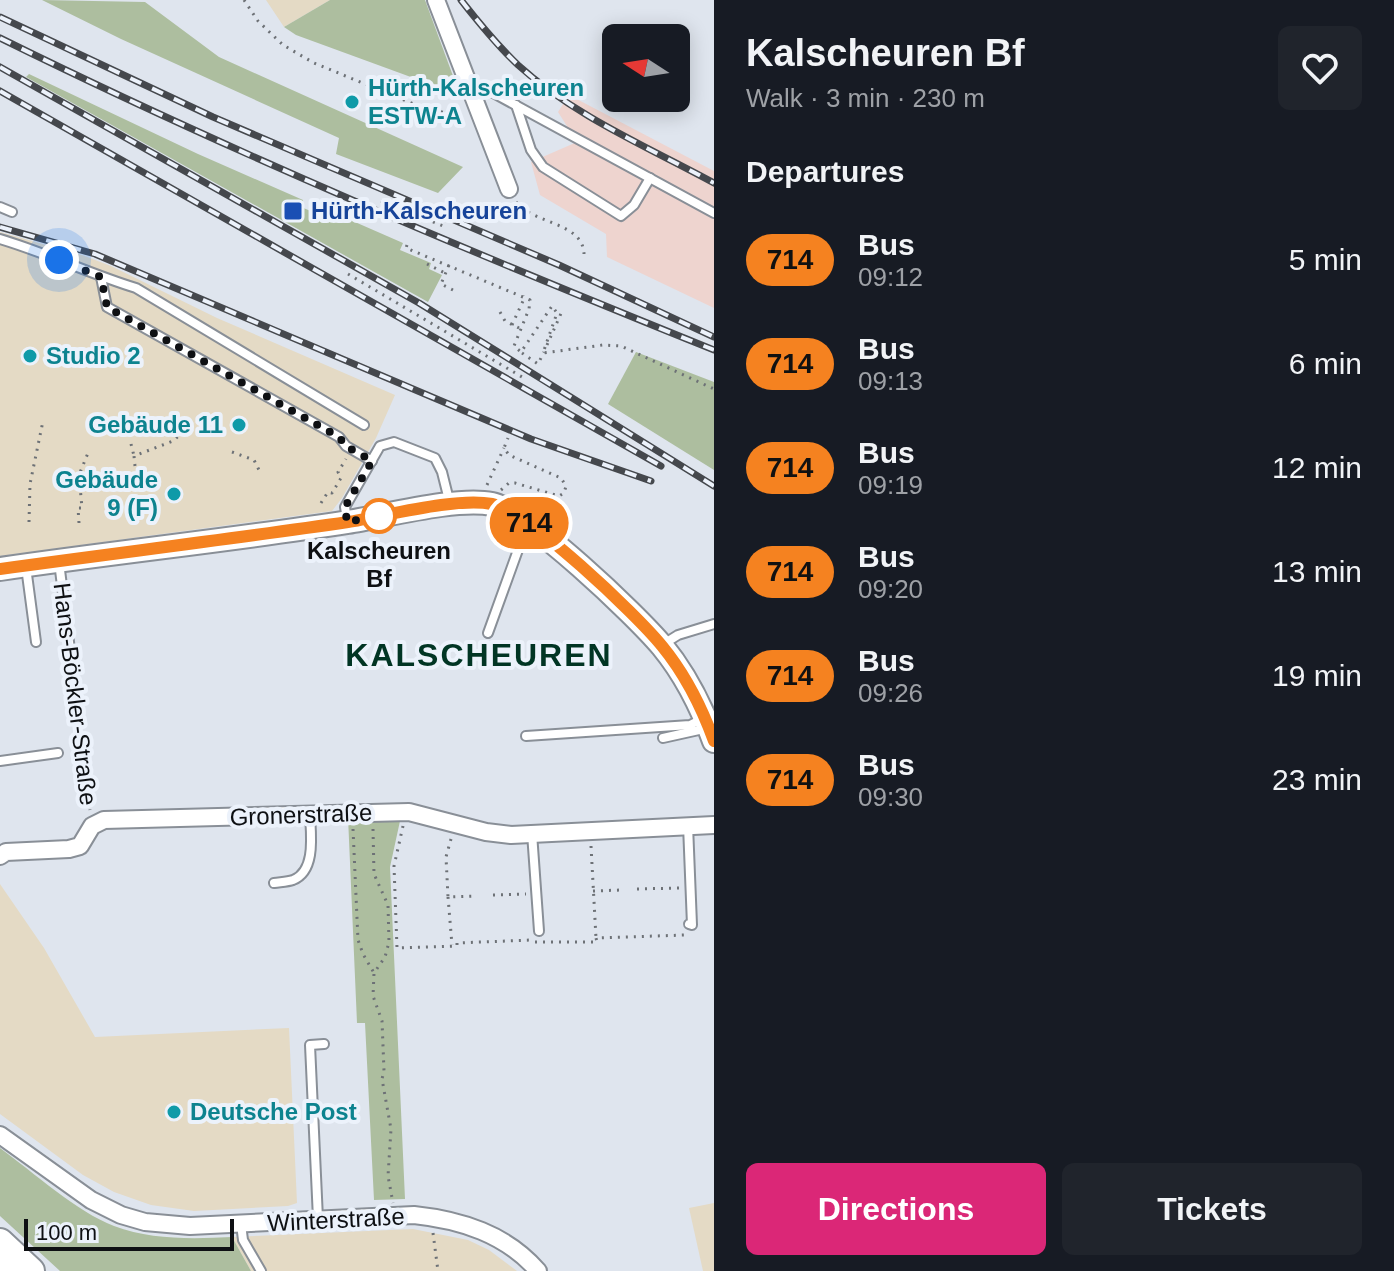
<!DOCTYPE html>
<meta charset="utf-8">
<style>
body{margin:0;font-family:Arial,sans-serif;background:#20242c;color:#f1f3f6;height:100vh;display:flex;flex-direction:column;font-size:30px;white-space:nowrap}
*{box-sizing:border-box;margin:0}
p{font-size:26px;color:#9ea1a6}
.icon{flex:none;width:44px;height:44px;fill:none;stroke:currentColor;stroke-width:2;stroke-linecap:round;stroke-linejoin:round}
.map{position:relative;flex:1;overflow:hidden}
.details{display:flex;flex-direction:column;background:#171b24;width:680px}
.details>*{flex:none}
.badge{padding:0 16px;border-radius:26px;font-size:28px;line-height:52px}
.needle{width:52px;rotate:282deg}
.buttons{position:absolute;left:602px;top:24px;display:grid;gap:16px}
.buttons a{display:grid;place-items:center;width:88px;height:88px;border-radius:12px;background:#171b24;box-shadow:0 4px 20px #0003;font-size:40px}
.scale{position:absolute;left:24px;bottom:20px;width:210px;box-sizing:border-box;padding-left:8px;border:4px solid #0e1013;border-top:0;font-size:22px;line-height:28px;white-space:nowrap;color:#0e1013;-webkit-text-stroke:6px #ecf2fb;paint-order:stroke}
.you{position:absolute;width:40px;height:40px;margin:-20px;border:6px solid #fff;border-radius:50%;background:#1a73e8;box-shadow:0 0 0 12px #1a73e833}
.map>.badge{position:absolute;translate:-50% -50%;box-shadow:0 0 0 4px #fff}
h2{padding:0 32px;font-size:30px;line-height:72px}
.round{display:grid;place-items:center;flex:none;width:84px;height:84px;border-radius:12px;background:#20242c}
.headline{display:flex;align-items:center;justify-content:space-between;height:136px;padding:0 32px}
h1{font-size:38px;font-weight:600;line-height:60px}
.primary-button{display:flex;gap:16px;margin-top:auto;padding:16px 32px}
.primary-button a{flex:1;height:92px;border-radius:12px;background:#db2777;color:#fff;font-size:32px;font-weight:600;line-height:92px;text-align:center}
.primary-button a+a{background:#20242c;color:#f1f3f6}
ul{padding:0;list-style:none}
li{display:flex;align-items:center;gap:24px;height:104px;padding:0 32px}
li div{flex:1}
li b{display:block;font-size:30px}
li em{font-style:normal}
li .badge{min-width:88px;font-weight:700;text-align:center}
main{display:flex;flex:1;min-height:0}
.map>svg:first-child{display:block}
.commercial{fill:#e4dac5}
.industrial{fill:#eed4cf}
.green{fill:#adbe9f}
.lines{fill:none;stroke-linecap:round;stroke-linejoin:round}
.lane-casing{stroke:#898f97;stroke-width:12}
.street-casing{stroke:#898f97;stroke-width:20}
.secondary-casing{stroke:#898f97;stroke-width:26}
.primary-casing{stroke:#898f97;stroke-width:30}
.path{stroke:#6d7176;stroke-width:3;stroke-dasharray:2 6;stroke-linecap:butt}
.lane{stroke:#fff;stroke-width:8}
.street{stroke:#fff;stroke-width:16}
.secondary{stroke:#fff;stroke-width:22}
.primary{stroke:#fff;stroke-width:26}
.rail-casing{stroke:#45484d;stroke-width:7}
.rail{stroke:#ecf2fb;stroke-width:4;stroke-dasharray:12;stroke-linecap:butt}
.line-casing{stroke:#fff;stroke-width:18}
.line{stroke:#f58220;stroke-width:12}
.walk{stroke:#0e1013;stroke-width:8;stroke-dasharray:0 14.4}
.culture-dot{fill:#0f9aa8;stroke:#ecf2fb;stroke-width:3}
.transit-dot{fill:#1a4fb4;stroke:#ecf2fb;stroke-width:3}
.stop-dot{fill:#fff;stroke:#f58220;stroke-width:4}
.labels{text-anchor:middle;stroke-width:8;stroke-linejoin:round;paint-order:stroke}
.culture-label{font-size:24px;font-weight:bold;fill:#0d838f;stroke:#ecf2fb;text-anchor:start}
.transit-label{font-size:24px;font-weight:bold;fill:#164399;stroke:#ecf2fb;text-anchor:start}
.stop-label{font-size:24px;font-weight:bold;fill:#0e1013;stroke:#ecf2fb}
.street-label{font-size:24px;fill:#0e1013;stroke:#ecf2fb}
.district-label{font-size:32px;font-weight:bold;letter-spacing:2px;fill:#013524;stroke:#ecf2fb}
</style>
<main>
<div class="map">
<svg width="714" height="1271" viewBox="0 0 714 1271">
<rect width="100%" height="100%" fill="#dfe5ee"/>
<!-- commercial -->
<g class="commercial">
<path d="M266 0H330L284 27Z"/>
<path d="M0 232 82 255 111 266 217 318 395 395 376 438 342 498 332 511 0 556Z"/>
<path d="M0 884 44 948 95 1037 289 1028 297 1203 288 1206 194 1211 151 1205 114 1192 83 1175 0 1114Z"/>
<path d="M714 1203V1271H703L689 1208Z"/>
<path d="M413 1229 468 1240 489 1250 517 1271H251L232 1237Z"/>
</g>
<!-- industrial -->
<path class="industrial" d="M569 95 714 171V308L607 257 606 234 540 195 531 162 577 142 558 112Z"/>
<!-- green -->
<g class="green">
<path d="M42 0 145 2 219 57 463 167 438 193 336 154 339 138 121 39Z"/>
<path d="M330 0H425L460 95 296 35 284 27Z"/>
<path d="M29 74 198 154 303 200 301 207 313 212 316 205 403 243 400 250 431 263 429 269 442 275 428 302 26 77Z"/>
<path d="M636 352 714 382V470L608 404Z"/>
<path d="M376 816 400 821 390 867 405 1199 374 1200 365 1023H357L348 817Z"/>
<path d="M0 1148C33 1172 77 1212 114 1226 151 1240 192 1239 232 1237L251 1271H60L0 1216Z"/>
</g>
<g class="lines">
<defs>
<g id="lane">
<path d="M472 92 486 89 714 213"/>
<path d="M516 105 531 150 543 167 621 216 634 205 650 178"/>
<path d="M0 207 12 212"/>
<path d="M0 239C47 253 90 274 136 288L364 425"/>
<path d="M101 277 107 307 339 437 346 446 372 461"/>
<path d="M347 520 345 507 380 446 394 442 435 458 442 472 450 504"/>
<path d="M59 562 79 722"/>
<path d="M26 567 36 642"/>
<path d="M488 633 527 525"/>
<path d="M662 645 678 635 714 624"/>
<path d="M526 736 690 725 704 718"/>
<path d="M663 738 708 728"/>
<path d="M0 761 58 753"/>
<path d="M688 825 692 925 689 924"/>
<path d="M532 833 539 931"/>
<path d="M274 883C280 882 287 882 293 880 316 871 311 835 310 815"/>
<path d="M318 1219 310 1045 324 1044"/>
<path d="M241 1224 243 1240 261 1271"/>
</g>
<g id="street">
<path d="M436 0 509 189"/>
<path d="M0 856 6 852 69 849 80 846 92 826 104 820 409 812 486 832 511 835 714 825"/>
<path d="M0 1135 91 1200 121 1215 145 1222 190 1226 414 1215C461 1220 506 1234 538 1271"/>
</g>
<path id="secondary" d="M0 569C116 552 232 540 348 522 386 516 456 497 492 504 527 511 636 615 662 646 685 674 702 708 714 741"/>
<g id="primary">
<path d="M0 1242 31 1271"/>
<path d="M0 1271H1"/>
</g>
</defs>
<!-- lane casing -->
<use href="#lane" class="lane-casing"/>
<!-- street casing -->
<use href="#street" class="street-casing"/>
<!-- secondary casing -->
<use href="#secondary" class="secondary-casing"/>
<!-- primary casing -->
<use href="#primary" class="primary-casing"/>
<!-- path -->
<g class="path">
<path d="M244 0 258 21 283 45 314 63 426 109 447 113 461 103"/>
<path d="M381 201 443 226"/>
<path d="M516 202C533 224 583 222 584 254"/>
<path d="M407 245 406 248 530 300 529 309 514 346 521 352 552 306 557 313 543 353 603 345 621 346 714 389"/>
<path d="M427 264 445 273"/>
<path d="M449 265 441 284 453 290"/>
<path d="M348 274 522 377"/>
<path d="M500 312 505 321 521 329"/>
<path d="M512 325 523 301V295"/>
<path d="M547 345 563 309"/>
<path d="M522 353 538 364 544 352"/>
<path d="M131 444 134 456"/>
<path d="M232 452 254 460 259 470"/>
<path d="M135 466 134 456 173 441 183 432"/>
<path d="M487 485 504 448"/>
<path d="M501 490 509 483H515L559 496 564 493 566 486 561 478 509 455 504 448 508 438"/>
<path d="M321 503 328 492 332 493 341 478 338 472 346 459"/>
<path d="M29 522 30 484 43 421"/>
<path d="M79 523 78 508H82L79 475 88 453"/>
<path d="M80 730 90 810"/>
<path d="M403 826 394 866 397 948 457 946V943L531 940"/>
<path d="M353 829 358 940 363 954 374 973"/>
<path d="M373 829 374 874 388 905 389 942 385 957 374 973 373 996 382 1021 384 1071 382 1079 391 1129 388 1176 393 1203"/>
<path d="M451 839 446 857 448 897 477 896"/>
<path d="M591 846 596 938"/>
<path d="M637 889 679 888"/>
<path d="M593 891 621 890"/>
<path d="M493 895 526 894"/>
<path d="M448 897 452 945"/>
<path d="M535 942H597L596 938 685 935"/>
<path d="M433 1233 438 1271"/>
</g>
<!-- lane -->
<use href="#lane" class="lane"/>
<!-- street -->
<use href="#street" class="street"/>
<!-- secondary -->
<use href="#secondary" class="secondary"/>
<!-- primary -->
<use href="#primary" class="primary"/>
<defs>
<g id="rail">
<path d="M461 0C479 23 497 45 518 65 574 116 648 147 714 183"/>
<path d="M0 17 213 117 559 265 714 337"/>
<path d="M0 38C233 153 473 253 714 350"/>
<path d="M0 67 419 303 714 486"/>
<path d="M0 91 661 466"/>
<path d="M0 227 95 254 531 439 651 481"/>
</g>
</defs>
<!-- rail casing -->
<use href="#rail" class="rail-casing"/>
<!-- rail -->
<use href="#rail" class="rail"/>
</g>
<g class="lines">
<defs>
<path id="line" d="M0 569C116 553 232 539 348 522 386 516 456 497 492 504 528 511 637 615 662 646 685 674 702 708 714 741"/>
</defs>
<!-- line casing -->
<use href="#line" class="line-casing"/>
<!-- line -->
<use href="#line" class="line"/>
<!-- walk -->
<path class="walk" d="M59 260 101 277 107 307 339 437 346 446 372 461 345 507 347 522 379 516"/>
</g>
<!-- markers -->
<g class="culture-dot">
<circle cx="352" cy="102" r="8"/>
<circle cx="30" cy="356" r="8"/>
<circle cx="239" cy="425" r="8"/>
<circle cx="174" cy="494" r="8"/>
<circle cx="174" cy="1112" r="8"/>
</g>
<rect class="transit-dot" x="283" y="201" width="20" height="20" rx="4"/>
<circle class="stop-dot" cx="379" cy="516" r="16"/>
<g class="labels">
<!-- culture labels -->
<g class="culture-label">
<text x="368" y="96">Hürth-Kalscheuren<tspan x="368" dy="28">ESTW-A</tspan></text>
<text x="46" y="364">Studio 2</text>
<text x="223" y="433" text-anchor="end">Gebäude 11</text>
<text x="158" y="488" text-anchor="end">Gebäude<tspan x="158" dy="28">9 (F)</tspan></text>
<text x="190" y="1120">Deutsche Post</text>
</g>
<!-- transit labels -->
<g class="transit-label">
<text x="311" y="219">Hürth-Kalscheuren</text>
</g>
<!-- stop labels -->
<g class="stop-label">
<text x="379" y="559">Kalscheuren<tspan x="379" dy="28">Bf</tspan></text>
</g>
<!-- street labels -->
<g class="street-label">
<text transform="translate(75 694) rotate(83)" y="8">Hans-Böckler-Straße</text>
<text transform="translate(301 815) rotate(-2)" y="8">Gronerstraße</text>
<text transform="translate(336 1220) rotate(-3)" y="8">Winterstraße</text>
</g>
<!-- district labels -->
<g class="district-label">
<text x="479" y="666">KALSCHEUREN</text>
</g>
</g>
</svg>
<div class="buttons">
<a><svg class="needle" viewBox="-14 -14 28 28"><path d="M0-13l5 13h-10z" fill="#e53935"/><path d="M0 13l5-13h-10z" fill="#9ea1a6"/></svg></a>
</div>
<div class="scale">100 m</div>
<div class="you" style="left:59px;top:260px"></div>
<b class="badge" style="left:529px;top:523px;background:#f58220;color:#111">714</b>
</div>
<section class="details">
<div class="headline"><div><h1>Kalscheuren Bf</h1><p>Walk · 3 min · 230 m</p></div><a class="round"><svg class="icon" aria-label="heart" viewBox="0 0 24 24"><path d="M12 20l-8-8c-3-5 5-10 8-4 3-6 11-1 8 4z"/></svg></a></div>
<h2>Departures</h2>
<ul>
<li><span class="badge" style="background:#f58220;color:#111">714</span><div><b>Bus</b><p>09:12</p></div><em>5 min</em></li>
<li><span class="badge" style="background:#f58220;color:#111">714</span><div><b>Bus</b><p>09:13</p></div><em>6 min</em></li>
<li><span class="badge" style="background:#f58220;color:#111">714</span><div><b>Bus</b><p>09:19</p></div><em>12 min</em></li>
<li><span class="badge" style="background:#f58220;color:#111">714</span><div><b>Bus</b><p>09:20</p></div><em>13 min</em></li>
<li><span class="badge" style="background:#f58220;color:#111">714</span><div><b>Bus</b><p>09:26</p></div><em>19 min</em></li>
<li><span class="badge" style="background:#f58220;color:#111">714</span><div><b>Bus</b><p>09:30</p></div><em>23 min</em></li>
</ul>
<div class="primary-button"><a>Directions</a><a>Tickets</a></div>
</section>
</main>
